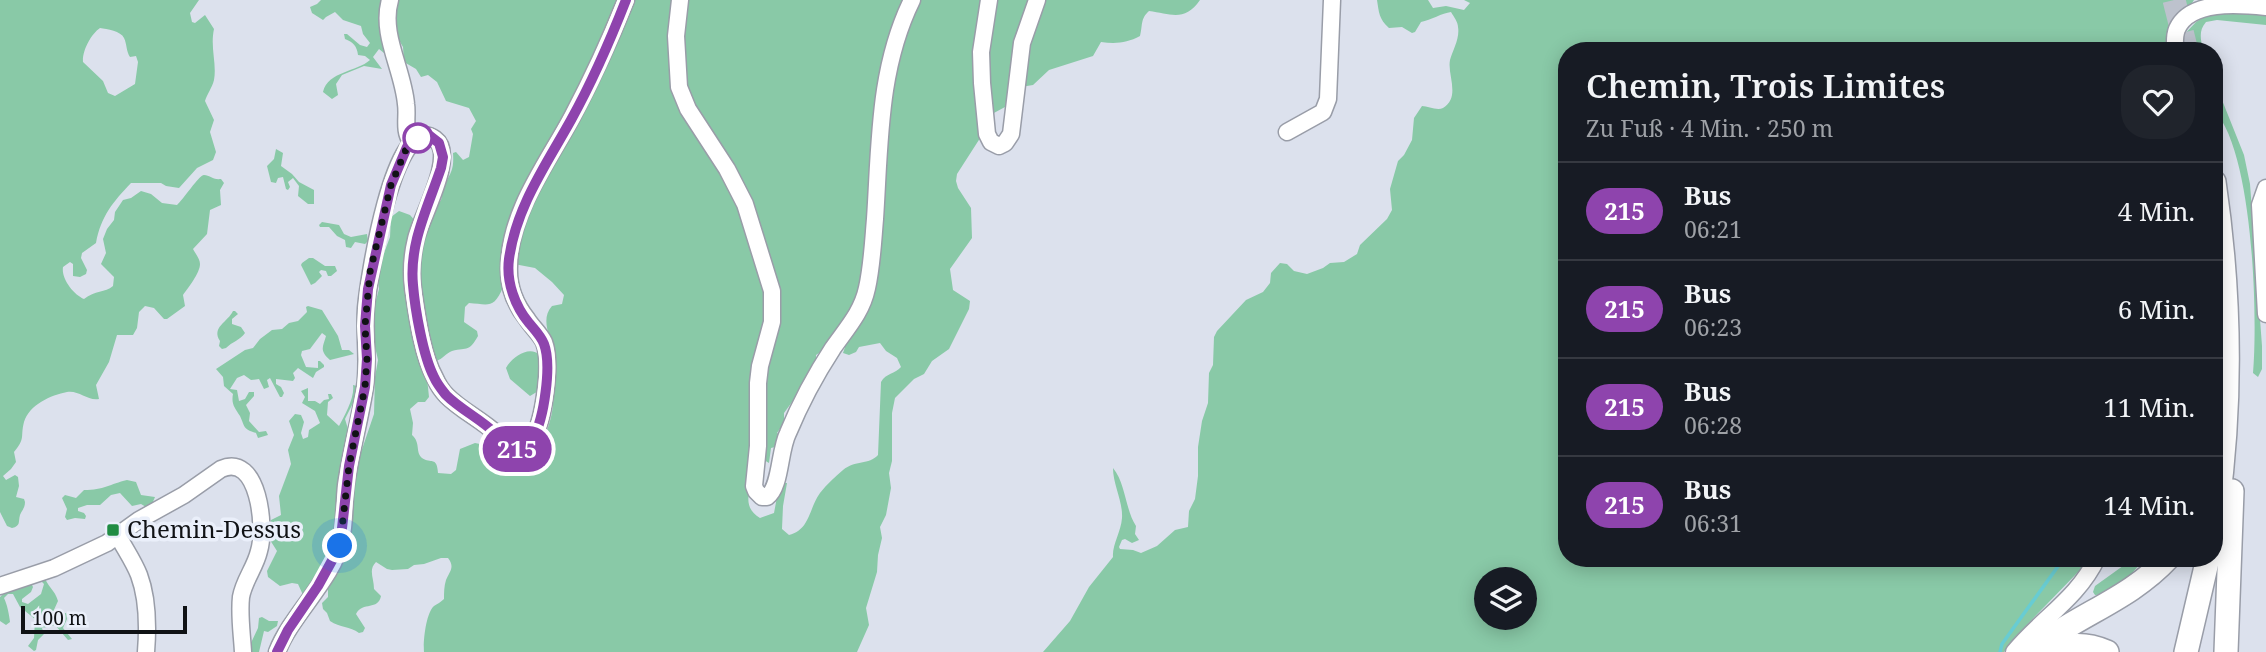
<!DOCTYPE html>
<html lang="de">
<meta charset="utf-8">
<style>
body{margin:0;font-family:"Noto Serif",serif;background:#20242c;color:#f1f3f6;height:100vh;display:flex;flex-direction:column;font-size:26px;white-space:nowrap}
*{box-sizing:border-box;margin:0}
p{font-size:23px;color:#9ea1a6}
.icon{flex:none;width:38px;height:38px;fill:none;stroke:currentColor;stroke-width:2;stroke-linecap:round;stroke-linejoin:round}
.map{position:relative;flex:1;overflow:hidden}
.details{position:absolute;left:1558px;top:42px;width:665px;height:525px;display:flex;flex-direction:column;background:#171b24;border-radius:28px;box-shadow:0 4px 18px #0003}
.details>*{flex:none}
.badge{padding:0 14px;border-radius:23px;font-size:24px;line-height:46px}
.controls{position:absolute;left:1474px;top:567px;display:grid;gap:14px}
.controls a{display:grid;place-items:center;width:63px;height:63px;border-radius:50%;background:#171b24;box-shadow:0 4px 18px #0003;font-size:35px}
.scale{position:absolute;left:21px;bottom:18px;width:166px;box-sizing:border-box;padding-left:7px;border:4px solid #101215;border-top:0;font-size:19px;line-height:24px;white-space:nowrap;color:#101215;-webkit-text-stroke:5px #eaeffa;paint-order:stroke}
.you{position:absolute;width:35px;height:35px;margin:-18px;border:5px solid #fff;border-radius:50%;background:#1a73e8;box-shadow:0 0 0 10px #1a73e833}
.map>.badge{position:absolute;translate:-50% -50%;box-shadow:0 0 0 4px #fff}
.round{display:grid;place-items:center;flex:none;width:74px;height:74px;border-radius:28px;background:#20242c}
.headline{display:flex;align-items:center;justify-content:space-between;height:119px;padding:0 28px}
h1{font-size:33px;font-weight:600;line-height:52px}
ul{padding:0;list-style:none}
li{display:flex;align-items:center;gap:21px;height:98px;padding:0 28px;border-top:2px solid #363941}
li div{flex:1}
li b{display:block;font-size:26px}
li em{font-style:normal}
li .badge{min-width:77px;font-weight:700;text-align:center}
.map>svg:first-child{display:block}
.green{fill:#89c9a7;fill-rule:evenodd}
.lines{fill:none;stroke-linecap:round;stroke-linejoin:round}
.stream{stroke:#68ccd3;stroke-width:3.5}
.highway-tunnel{stroke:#bdc2cd;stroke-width:23;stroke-dasharray:23 11;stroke-linecap:butt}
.minor-casing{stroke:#999da8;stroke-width:19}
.highway-casing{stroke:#999da8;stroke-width:26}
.minor{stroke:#fff;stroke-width:16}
.highway{stroke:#fff;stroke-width:23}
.line-casing{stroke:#fff;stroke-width:16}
.line{stroke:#8e44ad;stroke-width:10}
.walk{stroke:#101215;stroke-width:7;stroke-dasharray:0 12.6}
.stop-dot{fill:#fff;stroke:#8e44ad;stroke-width:3.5}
.poi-dot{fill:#208c43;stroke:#eaeffa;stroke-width:2.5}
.labels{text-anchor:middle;stroke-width:7;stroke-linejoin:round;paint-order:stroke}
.poi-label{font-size:24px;fill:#101215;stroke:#eaeffa;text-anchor:start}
</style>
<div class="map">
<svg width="2266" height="652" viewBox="0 0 2266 652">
<rect width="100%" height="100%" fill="#dce1ed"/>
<!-- green -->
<g class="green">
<path d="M0 0H199L190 13 192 22 195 23 205 15 214 29C210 48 217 63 214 80 212 88 207 94 205 101L214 120 210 132 216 152 213 160 197 168 179 188 166 186 161 183H131C113 202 101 216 96 243L82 253 81 258 87 270 86 274 80 277 73 276V264L70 262 63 267C61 279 74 295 84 299 95 290 105 293 113 286L114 277 101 264 106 253 103 239 107 229 114 220 115 212 123 200 131 198 141 191 151 194 162 203 177 205C183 200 199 175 204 175 210 175 212 180 221 179L224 183 220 190 221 205 210 210 207 234 193 249C195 253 200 259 200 264 200 273 188 288 183 295L185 306 167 319H164L154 308 145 306 139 312 137 328 133 335H117L109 362 96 385 99 399C87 401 79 390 67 392 51 395 29 405 24 422 20 437 26 438 14 452L16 462 11 469 3 476 6 480 15 475 18 477 19 486 16 497 24 499 25 502C25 508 22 510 20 515 18 522 21 526 12 528L7 526 0 512ZM100 28C107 29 121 31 124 38 127 44 126 51 130 57L136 56 138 62 135 84 115 96 108 93 103 81 83 62C82 51 91 34 100 28Z"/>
<path d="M321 0H1200C1185 22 1171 14 1149 11 1140 19 1143 25 1140 36 1127 43 1116 44 1101 42L1093 56 1049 70 1033 85 1009 89 1005 107 992 114 984 132 957 174 956 181 958 188 971 208 972 238 950 269 953 290 970 301 969 309 949 349 932 361 924 374 914 379 895 398 892 413V461L889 473 891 488 886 515 880 527 882 538 878 555 877 572 866 608 869 625 857 652H424C423 641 426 613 434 606 437 604 441 602 444 599 444 593 444 586 446 580 450 571 455 567 448 558H441L424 564 414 565 408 569 392 570 387 569 376 562C368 570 374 578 374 589L381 596C378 611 363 601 356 614L365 628 363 632 359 633C350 626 340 628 330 621L327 613 323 609 322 603 328 597V589L306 596 303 595 298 584 292 583 280 586 268 577 267 571 277 551 270 540 282 531 283 527 281 522 278 521 272 525 269 523 271 520 281 515 279 496 291 464 288 450 294 435 289 421 295 414 301 415 304 422 301 433 303 439 308 437 309 430 320 423 315 411 302 403 305 397 301 391 308 388V401H315L320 404 324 400 329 399 328 394H331L333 398 328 402 327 415 339 426C345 415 355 397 353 385L357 386 354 401 345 419 348 429 347 453 358 461 374 414 375 377 378 360 373 338 372 315 379 289 377 272 390 237 391 217 399 211 410 215 417 223C424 216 436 209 441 200 443 194 442 189 445 184 452 171 454 168 453 153L456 152 463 160 469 157 473 134 471 129 476 121 469 108 446 101 437 82 428 75 421 77 416 69 404 62 403 47 396 35 389 57 379 49 373 57 382 69 364 66 342 75 336 84 338 95 332 99 323 92C328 71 357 72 370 60L365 56 358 55C357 46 353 42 345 39L344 34H347L360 45 367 47 370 43 363 34 361 26 343 20 335 12 326 17 323 20 312 13 310 7 317 4ZM514 264 535 268 552 282 564 295 562 304 552 306C544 315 546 325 549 336L540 355C529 345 512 357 506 368L510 379 530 396 540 390 553 387C555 408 550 436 532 451 529 453 525 454 522 456 516 461 514 469 509 475H499V462L491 454 482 450 480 444 475 443 460 449 456 470 451 474 438 473C437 456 431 464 422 458 415 452 421 443 412 435L413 423 410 409 418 402H425L429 397 427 378 436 361C443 359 446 353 452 351 468 347 469 352 478 336L477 331 464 322 465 307 469 303C487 304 494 310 503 287L501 269 503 266ZM838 340 845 347 843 353 849 355 856 352 859 347 880 343 886 351 897 358 901 367C895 374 886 373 881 382L878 455C869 465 855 460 843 470 835 477 827 484 820 493 809 508 810 530 789 535L782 529 783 506 787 483H784L777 497 774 513 760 518C736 504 755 477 764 460L769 463 771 448 779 446 782 436 777 433 784 423V413L816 369V355Z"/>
<path d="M1377 0H1428L1433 8 1446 6 1464 10 1470 3 1464 0H2194L2188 9 2179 40 2196 22 2214 10H2266V25L2217 20 2206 22C2198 31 2201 40 2203 51H1566V558H2088L2080 570 2015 637 2004 652H1043L1070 621 1089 587 1113 557C1112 545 1121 532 1122 518 1123 501 1113 485 1113 468 1126 484 1125 509 1136 526L1135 534 1139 540 1132 543 1125 539 1122 540 1119 547 1120 549 1133 550 1141 553 1157 546 1175 530 1188 527 1189 511 1195 499 1198 476V447L1202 421 1208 403 1209 373 1213 365 1214 337 1217 331 1246 300 1263 292 1270 283 1271 273 1280 263 1287 264 1294 271 1307 274 1323 268 1330 263 1344 262 1357 254 1360 245 1387 219 1392 210 1390 189 1398 161 1404 155 1412 140 1414 118 1422 106C1428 106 1437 111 1443 108 1461 97 1447 75 1450 60 1453 50 1460 38 1458 27 1458 22 1454 17 1451 12 1442 13 1431 20 1421 22L1415 32 1412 33 1402 27 1389 28C1379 19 1379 13 1377 0ZM1486 579H1524V618H1486Z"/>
<path d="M2214 80 2244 155 2250 184 2262 346V369L2258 377 2253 373C2258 315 2253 151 2214 110Z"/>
<path d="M276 149 283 153 281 166 292 174 299 182 314 190V204H308L298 196 299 186 293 178 288 182 290 187 288 190 286 189 283 177 278 178 276 183 271 182 267 166 274 159Z"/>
<path d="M322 222 339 225 344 234 351 237 367 234 368 241 365 244 355 242 351 248 346 247 345 240 337 236 329 227H320L319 225Z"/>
<path d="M309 258H313L325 266H335L337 271 331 276H328L326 271 321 270 319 272 322 276 315 283 311 285 301 265 302 263Z"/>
<path d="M308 306 322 310 338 336 342 350H349L354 354 330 360C319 350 323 347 326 336L322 333 310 349 302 351 301 355 306 367 318 368V361H320L324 365V367L316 372 313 378 298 368 293 373 295 378 293 381 276 379V384L281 387 284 393 282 397H280L270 378 267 380 269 387 264 389 259 379 251 380 244 375 237 378 230 389 237 390 239 401 245 399 249 392H254V396L246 405 250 413 249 421 259 432 266 431 268 435 258 438 256 433C243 429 245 427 240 416 235 408 231 404 233 394L224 386 223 377 216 369 245 350 253 348 260 339 272 330 282 329 289 323 298 321 307 312 306 307Z"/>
<path d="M233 311H235L238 314 232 319V324L241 327 245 333C240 340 232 342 226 348L222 349 219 346 220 341C211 327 228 322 233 311Z"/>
<path d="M127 480 136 482 141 495 155 497 152 504 146 507 141 504 132 506 120 493 111 495 100 505H87L78 508V511L84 513 86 516 85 519 75 518 67 520 65 517 67 509 62 498 65 495 76 498 84 490C104 490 110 484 127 480Z"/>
<path d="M2134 558H2145C2131 574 2117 595 2095 595L2093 592 2095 586Z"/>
<path d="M44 576C47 586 55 590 58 601L53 612 57 615 66 613 67 619 63 628 72 639 68 640 55 625 42 628 44 634 38 640 36 650 34 651 28 646 34 638 35 619 20 607 13 594H8L4 598C7 604 9 614 10 622L6 625 0 621V597L6 592 31 583 33 587 31 592 22 599V602L28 604 41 594 44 584 40 580Z"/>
<path d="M262 617 269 621H278L277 626 268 632 264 631 259 652H251L250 645 258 628 259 618Z"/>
</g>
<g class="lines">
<!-- stream -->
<path class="stream" d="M2000 652 2002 644 2064 558"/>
<!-- highway-tunnel -->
<path class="highway-tunnel" d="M2174 0 2187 51"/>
<defs>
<g id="minor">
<path d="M390 0C380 34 403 69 406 104 408 116 403 131 411 141"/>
<path d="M680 0 676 36 679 87 688 109 727 169 745 204 772 291V322L760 366 758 383V446L754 486 756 491 762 497H767C781 487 779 451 788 433 800 404 816 374 833 348 847 328 862 312 867 288 872 266 873 242 875 219 880 145 878 69 912 0"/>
<path d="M989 0 981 52 982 83 987 134 991 142 999 146 1005 143 1011 134 1022 43 1037 0"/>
<path d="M2175 51C2175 44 2174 36 2177 29 2190 0 2238 4 2266 7"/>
<path d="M1287 132 1323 112 1328 99 1332 0"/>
<path d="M2266 188 2260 205 2266 314"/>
<path d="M118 536C125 549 134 562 139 575 148 599 148 627 146 652"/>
<path d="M0 586 54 568 107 543 139 520 184 495 221 469C259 452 266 528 259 551 255 568 244 580 241 597 239 615 242 634 243 652"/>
<path d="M277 652C291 615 334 578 341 541 345 523 344 503 346 485 351 451 360 419 365 387 369 361 364 334 366 308 368 285 393 109 435 139 457 155 421 217 416 239 412 255 411 272 413 288 417 315 422 355 435 378 438 385 442 391 447 396 462 411 482 420 498 435 503 440 507 447 514 448 522 450 528 446 532 440 544 421 552 363 544 342 540 334 532 327 527 319 515 304 508 285 509 266 510 211 547 164 572 117 592 79 610 40 626 0"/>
<path d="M2014 652C2041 619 2078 598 2097 558"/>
</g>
<g id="highway">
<path d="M2214 182C2231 297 2232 416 2214 530"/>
<path d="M2032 652C2074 615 2127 602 2168 558"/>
<path d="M2051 652C2069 643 2088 644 2107 652"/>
<path d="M2186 652 2208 558"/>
<path d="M2226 652 2232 491"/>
</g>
</defs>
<!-- minor casing -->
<use href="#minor" class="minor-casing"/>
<!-- highway casing -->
<use href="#highway" class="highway-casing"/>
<!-- minor -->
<use href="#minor" class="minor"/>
<!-- highway -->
<use href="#highway" class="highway"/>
</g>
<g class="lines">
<defs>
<path id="line" d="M277 652 288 630 318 586 340 546 349 466 365 387 367 359 365 326 368 289 391 185 407 147 411 141 424 136H430L439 143 443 157 441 168C428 207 409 243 413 285 415 309 423 356 434 377 437 384 442 390 446 395 461 410 481 419 496 434 502 440 507 448 517 449 524 449 530 444 533 438 544 419 552 365 544 344 541 336 535 330 529 323 515 306 506 282 509 259 516 207 546 165 571 120 592 82 610 41 626 0"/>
</defs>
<!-- line casing -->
<use href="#line" class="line-casing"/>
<!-- line -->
<use href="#line" class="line"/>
<!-- walk -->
<path class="walk" d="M340 546 349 466 365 387 367 359 365 326 370 272 391 185 407 147 418 138"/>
</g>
<!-- markers -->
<circle class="stop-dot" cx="418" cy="138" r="14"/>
<rect class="poi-dot" x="106" y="523" width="14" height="14" rx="3.5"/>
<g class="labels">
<!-- poi labels -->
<g class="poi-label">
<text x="127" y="538">Chemin-Dessus</text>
</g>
</g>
</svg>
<div class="controls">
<a><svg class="icon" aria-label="layers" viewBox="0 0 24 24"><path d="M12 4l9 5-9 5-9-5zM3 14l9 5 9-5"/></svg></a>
</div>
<div class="scale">100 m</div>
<div class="you" style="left:340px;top:546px"></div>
<b class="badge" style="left:517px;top:449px;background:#8e44ad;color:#fff">215</b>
<section class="details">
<div class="headline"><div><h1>Chemin, Trois Limites</h1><p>Zu Fuß · 4 Min. · 250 m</p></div><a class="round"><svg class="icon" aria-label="heart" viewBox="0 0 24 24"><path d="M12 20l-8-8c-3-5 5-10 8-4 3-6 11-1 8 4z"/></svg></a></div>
<ul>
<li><span class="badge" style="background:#8e44ad;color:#fff">215</span><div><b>Bus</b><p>06:21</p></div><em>4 Min.</em></li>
<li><span class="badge" style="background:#8e44ad;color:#fff">215</span><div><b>Bus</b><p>06:23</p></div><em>6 Min.</em></li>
<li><span class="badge" style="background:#8e44ad;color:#fff">215</span><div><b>Bus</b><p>06:28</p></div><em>11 Min.</em></li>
<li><span class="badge" style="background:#8e44ad;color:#fff">215</span><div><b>Bus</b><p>06:31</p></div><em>14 Min.</em></li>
</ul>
</section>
</div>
